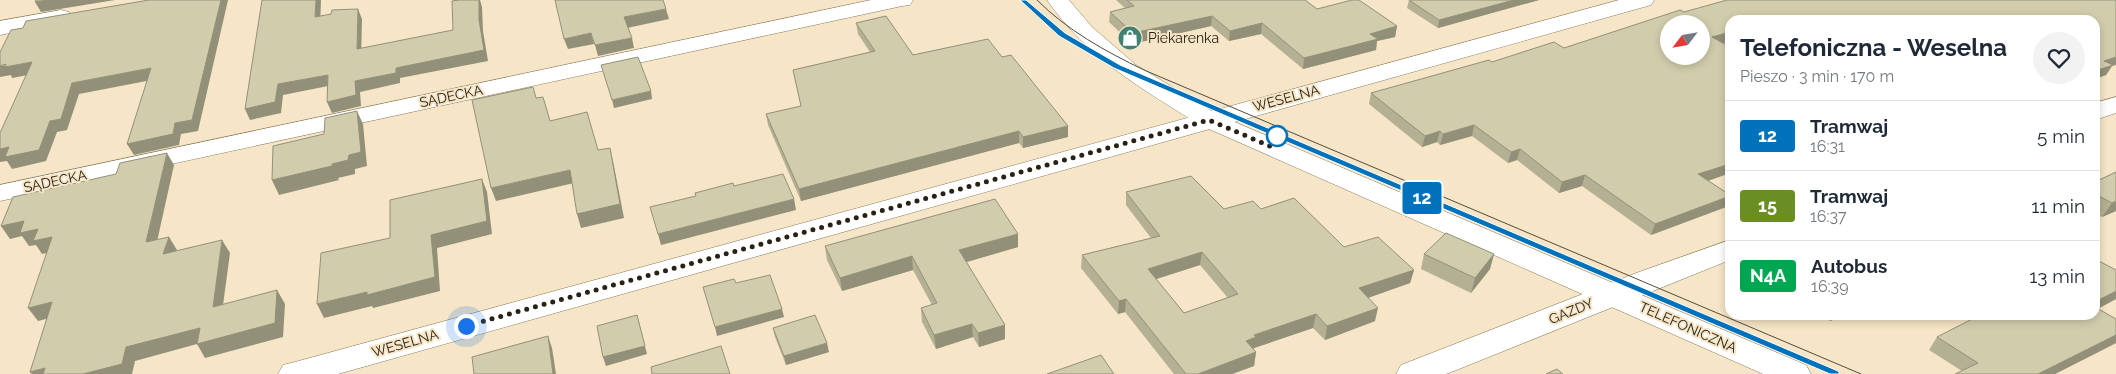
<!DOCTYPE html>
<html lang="pl">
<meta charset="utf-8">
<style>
body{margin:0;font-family:Raleway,sans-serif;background:#f2f2f3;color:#1f2937;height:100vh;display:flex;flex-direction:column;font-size:19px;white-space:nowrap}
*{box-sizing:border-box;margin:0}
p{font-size:16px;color:#747a83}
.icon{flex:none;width:28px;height:28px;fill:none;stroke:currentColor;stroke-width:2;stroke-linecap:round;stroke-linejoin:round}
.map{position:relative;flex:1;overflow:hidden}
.drawer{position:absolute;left:1725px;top:15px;width:375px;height:305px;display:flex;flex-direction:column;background:#fff;border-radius:15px;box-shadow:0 2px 8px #0003}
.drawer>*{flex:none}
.badge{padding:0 10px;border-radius:4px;font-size:18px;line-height:32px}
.needle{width:32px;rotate:239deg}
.fabs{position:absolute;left:1660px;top:15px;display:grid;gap:10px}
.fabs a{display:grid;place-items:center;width:50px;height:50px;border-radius:50%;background:#fff;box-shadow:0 2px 8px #0003;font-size:25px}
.you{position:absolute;width:25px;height:25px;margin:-12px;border:4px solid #fff;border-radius:50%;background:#1a73e8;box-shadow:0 0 0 8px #1a73e833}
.map>.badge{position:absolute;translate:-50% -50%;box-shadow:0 0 0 2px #fff}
.round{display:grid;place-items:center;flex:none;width:52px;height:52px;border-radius:26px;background:#f2f2f3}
.head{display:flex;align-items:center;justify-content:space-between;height:85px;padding:0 15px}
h1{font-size:24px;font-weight:700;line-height:38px}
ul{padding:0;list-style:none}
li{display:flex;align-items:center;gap:15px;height:70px;padding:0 15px;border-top:1px solid #e0e1e3}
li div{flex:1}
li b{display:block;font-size:19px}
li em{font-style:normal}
li .badge{min-width:55px;font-weight:700;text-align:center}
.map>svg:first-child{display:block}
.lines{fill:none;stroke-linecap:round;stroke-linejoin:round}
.street-casing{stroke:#88795d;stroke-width:1}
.secondary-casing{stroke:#88795d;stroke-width:1}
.street{fill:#fff;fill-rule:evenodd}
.secondary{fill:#fff;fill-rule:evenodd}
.tram{stroke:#534b3b;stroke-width:1}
.wall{fill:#b4b094;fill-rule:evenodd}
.shaded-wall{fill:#929078}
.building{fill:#d1cdac;stroke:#929078;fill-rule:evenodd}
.line{fill:#0072bc;stroke:#fff}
.walk{stroke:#282216;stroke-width:5;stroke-dasharray:0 9}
.stop-dot{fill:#fff;stroke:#0072bc;stroke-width:2.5}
.labels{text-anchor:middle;stroke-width:4;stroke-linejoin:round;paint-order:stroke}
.poi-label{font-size:14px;fill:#282216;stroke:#f6e5c6;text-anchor:start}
.street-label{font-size:14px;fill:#282216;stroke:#f6e5c6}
</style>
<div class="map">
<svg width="2116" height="374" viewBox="0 0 2116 374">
<rect width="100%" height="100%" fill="#f6e5c6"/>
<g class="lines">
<defs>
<g id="street">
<path d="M871 0H913L910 5 902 6 0 201V185Z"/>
<path d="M1619 0H1654L1651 5 338 374H278L283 365 295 362Z"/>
<path d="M2116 97V113L2095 120V103Z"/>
<path d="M1730 240V260L1464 367 1446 374H1396L1401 365 1639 272Z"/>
</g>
<g id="secondary">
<path d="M1047 0H1069L1092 27 1136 65 1218 115 1806 365 1811 374H1763L1200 125C1141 88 1088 59 1047 0Z"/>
<path d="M61 10 69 12 72 17 69 22 0 35V21Z"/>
</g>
</defs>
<!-- street casing -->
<use href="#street" class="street-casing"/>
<!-- secondary casing -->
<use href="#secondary" class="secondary-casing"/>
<!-- street -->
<use href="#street" class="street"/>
<!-- secondary -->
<use href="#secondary" class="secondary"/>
<!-- tram -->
<g class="tram">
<path d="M1024 0 1062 34 1117 66 1834 374"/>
<path d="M1037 0C1068 31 1105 51 1144 70L1861 374"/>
</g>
</g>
<!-- wall -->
<g class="wall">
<path d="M1116 0H1305L1317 9 1397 26 1395 37 1377 41 1376 50 1303 69 1261 34 1229 41 1211 26 1132 44 1109 22 1110 12 1125 8Z"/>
<path d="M1409 0H1539L1438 28 1407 8Z"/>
<path d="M2116 0 2112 66 2106 75 2095 79V20H1730V41L1723 43 1730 47V173L1708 181 1730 195V198L1726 207 1651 235 1582 186 1559 193 1517 160 1508 163 1472 136 1440 145 1437 142 1422 147 1369 104 1371 93 1492 62 1564 48 1684 12Z"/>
<path d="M856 23 913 55 1002 57 1068 126V137L1023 148 1019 143 801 201 768 125 766 114 801 106 793 70 870 52 858 34Z"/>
<path d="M2116 172V211L2102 217 2095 214V182Z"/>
<path d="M1126 192 1224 209H1261L1344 247 1414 270 1410 283 1368 298 1375 321 1325 340 1313 328 1254 348V350L1256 352 1254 366 1232 374H1174L1125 312 1118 314 1081 268 1082 255 1151 238 1126 205ZM1200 265 1228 298 1184 313 1156 279Z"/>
<path d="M1018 234V247L966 262 1005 339 979 347 973 337 936 349 922 322 921 308 932 305 913 270 842 291 827 260 825 246Z"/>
<path d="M1424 254H1494L1490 269 1471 293 1421 269Z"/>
<path d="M2095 259 2116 299 2098 309 2116 319V343L2055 374 1962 371 1929 350 1937 337 2095 315Z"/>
<path d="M1821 315H1846L1830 321Z"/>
<path d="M773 328 829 352 786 365 775 337Z"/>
</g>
<!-- shaded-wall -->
<g class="shaded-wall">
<path d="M49 0H115L41 12 35 2Z"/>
<path d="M221 0H228L198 131 181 134 179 145 134 155 127 144 175 123Z"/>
<path d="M316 0H321L320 28 315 17Z"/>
<path d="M479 0H480L482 7 483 31 488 61 400 78V83L360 92 361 106 332 113 327 102 355 81 396 68 479 20Z"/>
<path d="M1514 0H1539L1438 28 1439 20Z"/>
<path d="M358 9 362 19 361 60 357 49Z"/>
<path d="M666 9 669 19 627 28 624 17Z"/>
<path d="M1212 16 1211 26 1132 44 1133 33Z"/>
<path d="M1784 16 1783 20H1772Z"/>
<path d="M1929 17 1927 20H1919Z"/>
<path d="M1262 23 1261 34 1229 41 1230 31Z"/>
<path d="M1397 26 1395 37 1377 41 1376 50 1303 69 1304 58 1370 34Z"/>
<path d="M1730 32V41L1708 47 1712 37Z"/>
<path d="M591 33 594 44 568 49 564 39Z"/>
<path d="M632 38 634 48 598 56 595 45Z"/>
<path d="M2116 57V65L2112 66 2106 75 2095 79V71L2104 61Z"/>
<path d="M32 62 38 73 12 78 11 75 0 77V66Z"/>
<path d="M151 68 157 79 79 94 67 130 57 132 46 161 12 169 7 161 0 162V149L72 83Z"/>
<path d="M328 75 333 85 283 95 281 113 250 120 245 109 278 84Z"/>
<path d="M651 91 652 99 614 108 612 100Z"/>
<path d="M357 111 363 124 367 166 355 169V174L338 178 339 180 279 195 272 180 332 164Z"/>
<path d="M1474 125 1472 136 1440 145 1443 134Z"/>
<path d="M1068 126V137L1023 148V137Z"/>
<path d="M1019 131V143L801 201 799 189Z"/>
<path d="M1440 131 1437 142 1422 147 1425 136Z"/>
<path d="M610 148 613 161 624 218 581 228 577 214Z"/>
<path d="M1520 149 1517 160 1508 163 1511 152Z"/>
<path d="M167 153 174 165 154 255 146 242Z"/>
<path d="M1730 164V173L1693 186 1698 174Z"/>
<path d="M570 170 574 183 496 201 491 188Z"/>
<path d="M1585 175 1582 186 1559 193 1562 182Z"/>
<path d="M482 179 487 192 492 234 437 248 440 291 373 308 372 306 324 318 317 304 367 292 431 235Z"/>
<path d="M1730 196V198L1726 207 1651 235 1655 224Z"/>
<path d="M794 199 796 210 661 245 658 234Z"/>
<path d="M2116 201V211L2102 217 2112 203Z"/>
<path d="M24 221 52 237 61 250 42 254 36 245 29 246 22 236 10 239 1 226Z"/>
<path d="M1018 234V247L960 264 959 250Z"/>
<path d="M169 237 177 250 171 268 163 254Z"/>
<path d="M222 240 230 253 221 320 213 307Z"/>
<path d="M1202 252 1200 265 1147 282 1148 269Z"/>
<path d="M1494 254 1490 269 1471 293 1475 278Z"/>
<path d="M912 256 913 270 842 291 840 278Z"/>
<path d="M1414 270 1410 283 1356 302 1359 288Z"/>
<path d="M277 290 285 304 283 337 205 358 197 344 135 361 132 374H83L126 347Z"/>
<path d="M2116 291V299L2095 310V302Z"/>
<path d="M1126 299 1125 312 1118 314 1119 301Z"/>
<path d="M52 302 61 315 38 321 28 308Z"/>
<path d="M1378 308 1375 321 1325 340 1327 326Z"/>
<path d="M782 309 784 317 717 336 715 327Z"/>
<path d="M1316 314 1313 328 1254 348V351L1246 341 1254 335Z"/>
<path d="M637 315 647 354 606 366 603 357Z"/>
<path d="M1833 315H1846L1830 321Z"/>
<path d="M972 324 973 337 936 349 934 335Z"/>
<path d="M1005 325V339L979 347 978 333Z"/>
<path d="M2116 335V343L2055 374H2038Z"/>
<path d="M548 336 552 348 556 374H553Z"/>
<path d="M827 343 829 352 786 365 784 356Z"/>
<path d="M1256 352 1254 366 1232 374H1198Z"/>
<path d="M45 368 49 374H32L30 372Z"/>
</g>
<!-- building -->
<g class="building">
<path d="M36 0H49L35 2Z"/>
<path d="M149 0H221L192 120 175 123 173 134 127 144 151 68 72 83 61 119 50 121 39 150 5 157 9 147 0 149V133L32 62 5 67 6 64 0 66V52L11 30 23 28 26 21Z"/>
<path d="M262 0H316L315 17 331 14 332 10 358 9 357 49 453 30 452 1 459 0H479V20L484 50 396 68V73L355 81 356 95 327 102 328 75 278 84 275 102 245 109Z"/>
<path d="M555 0H663L666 9 624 17 632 38 595 45 591 33 564 39Z"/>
<path d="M1127 0H1305L1317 9 1352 0H1359L1397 26 1370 34 1378 39 1304 58 1262 23 1230 31 1212 16 1133 33 1110 12 1134 6Z"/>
<path d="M1409 0H1514L1439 20Z"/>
<path d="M1727 0H2116V57L2104 61 2113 65 2095 71V20H1935L1929 17 1919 20H1791L1784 16 1772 20H1730V32L1712 37 1730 47V164L1698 174 1730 195V196L1655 224 1585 175 1562 182 1520 149 1511 152 1474 125 1443 134 1440 131 1425 136 1371 93 1489 60 1492 62 1554 42 1564 48 1680 10 1684 12ZM1669 24H1701V56H1669Z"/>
<path d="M886 16 913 55 988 39 1002 57 1011 55 1068 126 1023 137 1019 131 799 189 766 114 801 106 793 70 875 51 856 23Z"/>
<path d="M638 57 651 91 612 100 601 65Z"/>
<path d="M533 87 536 98 543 97 550 121 587 112 598 150 610 148 620 204 577 214 570 170 491 188 472 100Z"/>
<path d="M357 111 361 152 349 155 348 160 332 164V166L272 180 273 146 324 134 325 118Z"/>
<path d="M167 153 146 242 169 237 163 254 222 240 213 307 277 290 275 323 197 344 200 328 126 347 122 364 83 374H43L45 368 30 372 52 302 28 308 52 237 33 241 38 229 20 233 24 221 1 226 13 197 116 174 120 163Z"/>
<path d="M2116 172V201L2112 203 2095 194V182Z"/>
<path d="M783 174 794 199 658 234 650 207 696 196 695 193 733 183 734 186Z"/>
<path d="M1191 176 1224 209 1253 201 1261 209 1294 198 1344 247 1378 237 1414 270 1359 288 1378 308 1327 326 1316 314 1254 335 1256 337 1246 341 1256 352 1198 374H1186L1126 299 1119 301 1082 255 1160 236 1126 192ZM1202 252 1238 294 1184 313 1148 269Z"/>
<path d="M482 179 487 221 431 235 435 277 367 295V292L317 304 321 253 390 238V200Z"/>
<path d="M995 199 1018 234 959 250 1005 325 978 333 972 324 934 335 921 308 937 303 912 256 840 278 825 246Z"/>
<path d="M1446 233 1494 254 1475 278 1424 254Z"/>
<path d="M2095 259 2116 270V291L2095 302Z"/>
<path d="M770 275 782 309 715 327 703 287 734 279 736 283Z"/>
<path d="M2095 307 2116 319V335L2038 374H1955L1978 363 1937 337 1980 315H2095Z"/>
<path d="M637 315 645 346 603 357 597 326Z"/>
<path d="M815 315 827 343 784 356 773 328Z"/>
<path d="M548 336 553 374H474L472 357Z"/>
<path d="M721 346 730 374H652L651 367Z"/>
<path d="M1101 355 1114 374H1047Z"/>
<path d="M1557 369 1563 374H1546Z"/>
</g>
<!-- line -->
<path class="line" d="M1020 0H1026L1065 33 1120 65 1838 371 1840 374H1830L1114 68 1059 36Z"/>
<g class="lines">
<!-- walk -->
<path class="walk" d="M466 326 1209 120 1272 147 1277 136"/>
</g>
<!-- icons -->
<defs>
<symbol id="shop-disc" viewBox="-11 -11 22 22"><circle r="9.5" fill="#3f8172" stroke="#f6e5c6"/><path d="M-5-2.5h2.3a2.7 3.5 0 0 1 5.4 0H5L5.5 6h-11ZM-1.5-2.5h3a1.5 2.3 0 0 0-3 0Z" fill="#fff"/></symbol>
</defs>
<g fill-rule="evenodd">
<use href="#shop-disc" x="1116" y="24" width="28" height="28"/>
</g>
<!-- markers -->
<circle class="stop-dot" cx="1277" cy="136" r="10"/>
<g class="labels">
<!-- poi labels -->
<g class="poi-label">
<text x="1148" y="43">Piekarenka</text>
</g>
<!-- street labels -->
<g class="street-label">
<text transform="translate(451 96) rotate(-12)" y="5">SĄDECKA</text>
<text transform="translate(1286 98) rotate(-15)" y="5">WESELNA</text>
<text transform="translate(55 181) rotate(-12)" y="5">SĄDECKA</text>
<text transform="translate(1571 311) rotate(-22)" y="5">GAZDY</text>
<text transform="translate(1688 327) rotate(24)" y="5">TELEFONICZNA</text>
<text transform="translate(405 343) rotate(-16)" y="5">WESELNA</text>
</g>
</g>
</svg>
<div class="fabs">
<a><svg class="needle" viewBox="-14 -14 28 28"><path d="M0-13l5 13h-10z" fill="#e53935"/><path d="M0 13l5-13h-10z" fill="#747a83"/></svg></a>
</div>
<div class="you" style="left:466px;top:326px"></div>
<b class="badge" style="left:1422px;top:198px;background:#0072bc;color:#fff">12</b>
<section class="drawer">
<div class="head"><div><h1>Telefoniczna - Weselna</h1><p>Pieszo · 3 min · 170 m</p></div><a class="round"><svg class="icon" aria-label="heart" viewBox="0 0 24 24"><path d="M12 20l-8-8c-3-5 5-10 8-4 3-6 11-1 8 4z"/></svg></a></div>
<ul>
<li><span class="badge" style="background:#0072bc;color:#fff">12</span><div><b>Tramwaj</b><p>16:31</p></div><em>5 min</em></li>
<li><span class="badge" style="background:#6b8e23;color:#fff">15</span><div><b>Tramwaj</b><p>16:37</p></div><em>11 min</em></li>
<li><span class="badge" style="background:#00a651;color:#fff">N4A</span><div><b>Autobus</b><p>16:39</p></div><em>13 min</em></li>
</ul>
</section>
</div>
